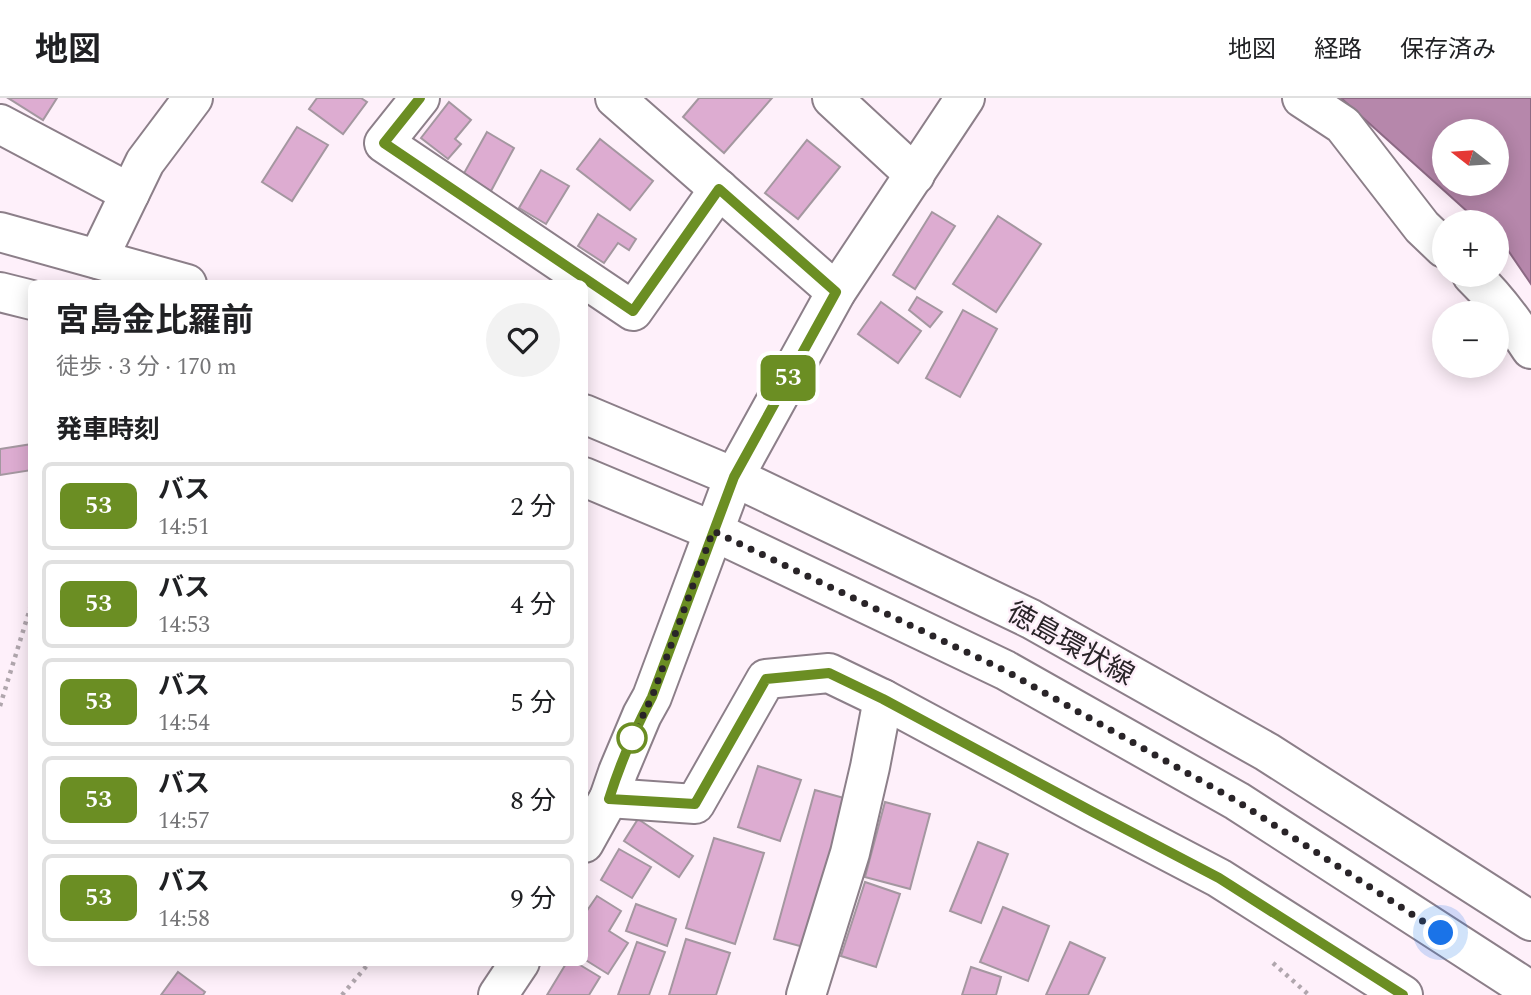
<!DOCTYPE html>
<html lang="ja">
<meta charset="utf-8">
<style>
body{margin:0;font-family:Spectral,"Noto Sans JP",serif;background:#f2f2f2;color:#202124;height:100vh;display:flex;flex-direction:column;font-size:26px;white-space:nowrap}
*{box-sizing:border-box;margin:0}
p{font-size:23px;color:#757577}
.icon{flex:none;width:38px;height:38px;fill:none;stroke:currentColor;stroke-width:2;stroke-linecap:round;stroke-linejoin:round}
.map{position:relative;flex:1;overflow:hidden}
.sheet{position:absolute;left:28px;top:182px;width:560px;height:686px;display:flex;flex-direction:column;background:#fff;border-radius:10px;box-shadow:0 4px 18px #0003}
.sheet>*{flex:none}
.badge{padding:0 14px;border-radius:10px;font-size:24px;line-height:46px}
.needle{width:46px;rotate:287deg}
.fabs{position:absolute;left:1432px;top:21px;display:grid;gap:14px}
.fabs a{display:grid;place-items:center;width:77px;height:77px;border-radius:50%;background:#fff;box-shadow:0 4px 18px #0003;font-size:35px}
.you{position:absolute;width:35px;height:35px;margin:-18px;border:5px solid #fff;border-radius:50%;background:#1a73e8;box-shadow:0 0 0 10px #1a73e833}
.map>.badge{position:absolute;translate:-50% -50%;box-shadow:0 0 0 4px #fff}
h2{padding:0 28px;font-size:26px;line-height:63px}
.round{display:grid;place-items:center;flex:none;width:74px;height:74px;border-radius:37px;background:#f2f2f2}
.head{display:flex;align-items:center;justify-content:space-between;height:119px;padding:0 28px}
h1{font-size:33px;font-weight:700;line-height:52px}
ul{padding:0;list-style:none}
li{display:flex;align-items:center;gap:21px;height:88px;margin:0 14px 10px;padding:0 14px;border:4px solid #e0e0e0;border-radius:10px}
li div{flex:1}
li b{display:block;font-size:26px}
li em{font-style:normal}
li .badge{min-width:77px;font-weight:700;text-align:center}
header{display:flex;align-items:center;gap:42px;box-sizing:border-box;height:98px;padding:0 35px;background:#fff;border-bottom:2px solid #e0e0e0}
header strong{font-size:33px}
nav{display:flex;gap:38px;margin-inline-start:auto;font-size:24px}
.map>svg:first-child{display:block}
.water{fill:#b687ab;stroke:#8c6984;stroke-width:2;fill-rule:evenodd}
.building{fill:#ddacd1;stroke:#a497a0;stroke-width:2}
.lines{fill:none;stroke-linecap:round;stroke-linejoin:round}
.minor-casing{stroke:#8c7f89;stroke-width:42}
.primary-casing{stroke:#8c7f89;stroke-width:42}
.path{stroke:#b0a6ad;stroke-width:4.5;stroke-dasharray:3.5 5;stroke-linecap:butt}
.minor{stroke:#fff;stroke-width:38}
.primary{stroke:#fff;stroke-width:38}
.line-casing{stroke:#fff;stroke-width:16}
.line{stroke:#6b8e23;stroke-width:10}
.walk{stroke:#292428;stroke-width:7;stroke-dasharray:0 12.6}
.stop-dot{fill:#fff;stroke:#6b8e23;stroke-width:3.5}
.labels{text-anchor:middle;stroke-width:5;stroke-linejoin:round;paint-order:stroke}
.street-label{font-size:28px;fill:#292428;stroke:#fef0fa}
</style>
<header>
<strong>地図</strong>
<nav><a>地図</a><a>経路</a><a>保存済み</a></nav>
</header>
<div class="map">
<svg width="1531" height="897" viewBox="0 0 1531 897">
<rect width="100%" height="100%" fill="#fef0fa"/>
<!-- water -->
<path class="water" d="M1341 0H1531V186L1505 148 1496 139V124H1479ZM1444 33H1496V86H1444Z"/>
<!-- building -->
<g class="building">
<path d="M8 0H57L43 22Z"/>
<path d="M317 0H361L367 4 343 36 309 11Z"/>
<path d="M699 0H772L724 55 683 19Z"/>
<path d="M449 4 471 22 455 41 461 46 448 61 421 40Z"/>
<path d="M297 29 328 47 292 103 262 84Z"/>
<path d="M487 34 514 50 491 93 463 77Z"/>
<path d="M600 41 653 83 630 112 577 71Z"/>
<path d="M807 42 840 69 798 121 765 95Z"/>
<path d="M541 72 569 88 546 126 519 110Z"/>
<path d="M932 114 955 128 915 191 893 177Z"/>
<path d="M598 116 636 141 629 152 618 145 604 165 578 148Z"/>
<path d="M998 118 1041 146 996 214 953 186Z"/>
<path d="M917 199 942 214 930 229 909 212Z"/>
<path d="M881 204 921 233 898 265 858 236Z"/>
<path d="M963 212 997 231 960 299 926 280Z"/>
<path d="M32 346V372L0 377V351Z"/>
<path d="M758 668 801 682 780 743 738 729Z"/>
<path d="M815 692 851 702 811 851 774 841Z"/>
<path d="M885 704 930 716 910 791 865 779Z"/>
<path d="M638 721 693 758 679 779 624 743Z"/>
<path d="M714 740 764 755 735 846 686 830Z"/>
<path d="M978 744 1008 756 981 825 950 813Z"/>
<path d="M619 751 651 769 632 800 601 782Z"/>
<path d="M865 784 900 796 876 869 841 858Z"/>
<path d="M597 798 621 813 609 833 628 845 608 876 584 861V817Z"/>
<path d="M636 806 676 821 667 848 626 833Z"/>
<path d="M1003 809 1049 828 1028 883 980 864Z"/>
<path d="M686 841 730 855 716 897H669Z"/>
<path d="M637 844 665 854 649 897H618Z"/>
<path d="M1070 844 1105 860 1088 897H1046Z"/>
<path d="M567 864H575L600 879 589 897H547Z"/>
<path d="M971 869 1001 879 996 897H962Z"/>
<path d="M178 874 205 894 203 897H161Z"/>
</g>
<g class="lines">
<defs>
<g id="minor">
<path d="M420 0 384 45 633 213 719 91"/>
<path d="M615 0 836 194"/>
<path d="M832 0 915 77"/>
<path d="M1302 0 1343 27 1422 129 1444 150"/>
<path d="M0 26 130 95"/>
<path d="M98 161 145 64 193 0"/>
<path d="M1472 177C1495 199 1514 224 1531 251"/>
<path d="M883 601 1091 713 1219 780 1403 897"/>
<path d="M609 700 695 706 766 581 829 575 883 601 870 669 850 755 806 897"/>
<path d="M584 745 609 700 618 674 642 617 652 599 734 379 836 194 965 0"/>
<path d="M498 897 520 864"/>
</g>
<g id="primary">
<path d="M0 134 187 186"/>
<path d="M0 194 32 202"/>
<path d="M584 316 734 379 1031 521 1267 654 1531 823"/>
<path d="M584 379 713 433 1005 572 1237 703 1531 893"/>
</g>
</defs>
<!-- minor casing -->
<use href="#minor" class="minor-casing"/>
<!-- primary casing -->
<use href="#primary" class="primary-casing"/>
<!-- path -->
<g class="path">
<path d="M0 608 32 504"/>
<path d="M1273 865 1309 897"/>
<path d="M342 897 370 864"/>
</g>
<!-- minor -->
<use href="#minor" class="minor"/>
<!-- primary -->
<use href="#primary" class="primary"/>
</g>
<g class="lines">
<defs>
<path id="line" d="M420 0 384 45 633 213 719 91 836 194 734 379 652 599C635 631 620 666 609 701L695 706 766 581 829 575 883 601 1091 713 1219 780 1403 897"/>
</defs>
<!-- line casing -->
<use href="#line" class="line-casing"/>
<!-- line -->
<use href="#line" class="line"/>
<!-- walk -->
<path class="walk" d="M632 640 652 599 713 433 1004 572 1237 703 1441 835"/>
</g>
<!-- markers -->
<circle class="stop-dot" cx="632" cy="640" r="14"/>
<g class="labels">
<!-- street labels -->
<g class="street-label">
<text transform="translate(1071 545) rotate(29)" y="10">徳島環状線</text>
</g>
</g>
</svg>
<div class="fabs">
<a><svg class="needle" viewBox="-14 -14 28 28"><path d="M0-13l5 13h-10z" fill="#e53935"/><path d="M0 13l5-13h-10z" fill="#757577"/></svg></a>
<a>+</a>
<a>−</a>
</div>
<div class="you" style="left:1441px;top:835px"></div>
<b class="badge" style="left:788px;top:280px;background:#6b8e23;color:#fff">53</b>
<section class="sheet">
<div class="head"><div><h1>宮島金比羅前</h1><p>徒歩 · 3 分 · 170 m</p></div><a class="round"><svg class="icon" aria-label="heart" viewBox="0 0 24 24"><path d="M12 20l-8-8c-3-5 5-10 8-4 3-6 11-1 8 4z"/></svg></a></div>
<h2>発車時刻</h2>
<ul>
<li><span class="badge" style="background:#6b8e23;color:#fff">53</span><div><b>バス</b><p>14:51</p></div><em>2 分</em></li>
<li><span class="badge" style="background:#6b8e23;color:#fff">53</span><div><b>バス</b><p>14:53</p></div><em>4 分</em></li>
<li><span class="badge" style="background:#6b8e23;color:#fff">53</span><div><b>バス</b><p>14:54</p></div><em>5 分</em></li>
<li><span class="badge" style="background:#6b8e23;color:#fff">53</span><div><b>バス</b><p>14:57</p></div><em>8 分</em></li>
<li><span class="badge" style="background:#6b8e23;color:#fff">53</span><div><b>バス</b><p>14:58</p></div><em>9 分</em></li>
</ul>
</section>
</div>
